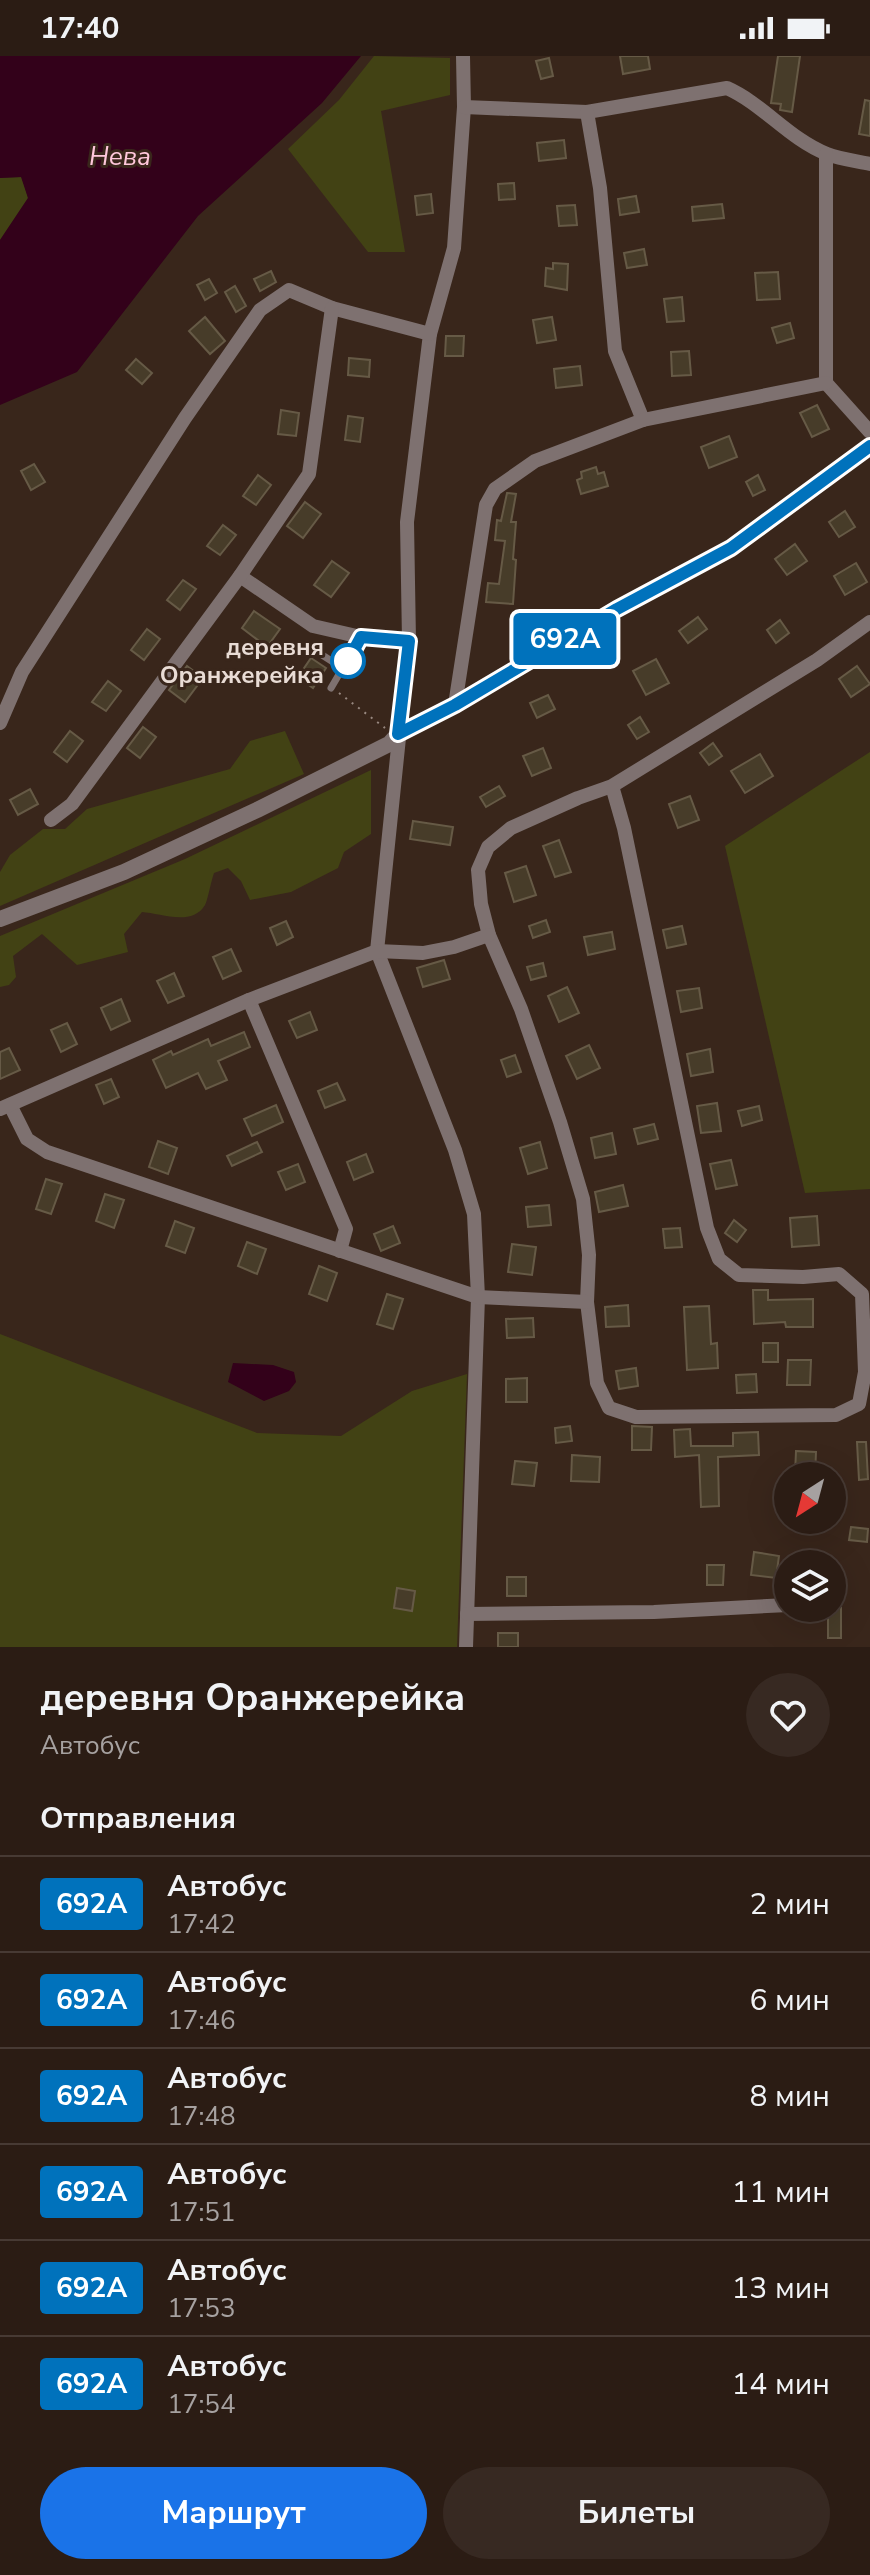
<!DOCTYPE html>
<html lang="ru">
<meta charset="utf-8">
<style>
body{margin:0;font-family:"Nunito Sans",sans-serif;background:#372922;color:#f1f3f6;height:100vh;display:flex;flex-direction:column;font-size:30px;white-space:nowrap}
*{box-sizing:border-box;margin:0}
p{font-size:26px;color:#a6a1a0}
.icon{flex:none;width:44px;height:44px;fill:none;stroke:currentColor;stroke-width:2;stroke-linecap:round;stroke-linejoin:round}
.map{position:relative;height:1591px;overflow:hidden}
.side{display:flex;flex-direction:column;background:#2b1c14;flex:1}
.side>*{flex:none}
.badge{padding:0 16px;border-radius:6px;font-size:28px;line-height:52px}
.needle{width:52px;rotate:216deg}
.controls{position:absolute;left:774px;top:1406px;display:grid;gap:16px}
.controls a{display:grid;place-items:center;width:72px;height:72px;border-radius:50%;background:#2b1c14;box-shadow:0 8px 32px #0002,0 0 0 2px #473a34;font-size:40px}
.map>.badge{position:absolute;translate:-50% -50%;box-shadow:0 0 0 4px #fff}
h2{padding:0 40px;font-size:30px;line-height:72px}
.round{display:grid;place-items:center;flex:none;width:84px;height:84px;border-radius:42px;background:#372922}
.overview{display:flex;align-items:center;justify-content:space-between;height:136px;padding:0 40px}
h1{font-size:38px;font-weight:700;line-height:60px}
.primary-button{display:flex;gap:16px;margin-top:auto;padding:16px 40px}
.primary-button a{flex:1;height:92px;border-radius:48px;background:#1a73e8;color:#fff;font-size:32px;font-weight:700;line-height:92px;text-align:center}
.primary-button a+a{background:#372922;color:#f1f3f6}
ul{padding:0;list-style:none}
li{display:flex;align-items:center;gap:24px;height:96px;padding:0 40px;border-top:2px solid #473a34}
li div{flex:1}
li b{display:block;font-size:30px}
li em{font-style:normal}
li .badge{min-width:88px;font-weight:700;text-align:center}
.status{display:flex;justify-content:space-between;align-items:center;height:56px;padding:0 40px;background:#2b1c14;direction:ltr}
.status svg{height:22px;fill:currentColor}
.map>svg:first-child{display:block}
.green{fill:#424214}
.water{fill:#33011a}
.building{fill:#473c29;stroke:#665a46;stroke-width:2}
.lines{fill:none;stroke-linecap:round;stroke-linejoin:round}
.path{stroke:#988880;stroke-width:2;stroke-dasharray:2 6;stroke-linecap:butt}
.service{stroke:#7e7170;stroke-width:7}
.minor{stroke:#7e7170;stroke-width:14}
.tertiary{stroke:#7e7170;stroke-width:16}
.line-casing{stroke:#fff;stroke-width:18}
.line{stroke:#0072bc;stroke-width:12}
.stop-dot{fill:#fff;stroke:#0072bc;stroke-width:4}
.labels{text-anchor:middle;stroke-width:6;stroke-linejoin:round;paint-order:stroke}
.stop-label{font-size:24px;font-weight:bold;fill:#e9dcd5;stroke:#39261b;text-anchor:end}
.water-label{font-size:26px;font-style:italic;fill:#ffc7db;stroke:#39261b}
</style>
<div class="status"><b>17:40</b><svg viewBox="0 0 49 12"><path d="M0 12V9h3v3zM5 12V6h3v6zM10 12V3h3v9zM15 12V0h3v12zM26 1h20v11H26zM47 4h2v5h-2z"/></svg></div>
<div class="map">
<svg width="870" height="1591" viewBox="0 0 870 1591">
<rect width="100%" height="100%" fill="#39261b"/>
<!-- green -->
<g class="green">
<path d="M374 0 450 2V39L381 55 405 196H368L288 93 339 44Z"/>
<path d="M22 121 28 142 0 184V122Z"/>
<path d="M285 675 304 718 0 850V816L10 799 43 773H65L87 753 230 713 250 685Z"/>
<path d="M870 696V1133L805 1137 725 790Z"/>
<path d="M371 714V778L344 796 338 812 291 836 250 844 241 825 228 812 214 817C211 825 208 843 205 849 192 871 160 857 142 856L124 878 128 896 77 909 42 878 13 900 16 921 9 929 0 931V880L185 803Z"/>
<path d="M0 1278 257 1377 341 1380 412 1335 467 1318 457 1591H0Z"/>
</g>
<!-- water -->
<g class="water">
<path d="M0 0H361L322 47 198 160 77 316 0 349V184L28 142 21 121 0 122Z"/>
<path d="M233 1307 273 1309 294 1316 296 1326 289 1335 264 1345 228 1326Z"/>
</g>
<!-- building -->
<g class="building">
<path d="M620 0H648L650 13 623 18Z"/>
<path d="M778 0H800L792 56 780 54 781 48 771 47Z"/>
<path d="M549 2 553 20 541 23 536 5Z"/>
<path d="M865 44 870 45V80L859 78Z"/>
<path d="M564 84 566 102 539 105 537 87Z"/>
<path d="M514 127 515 143 499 144 498 128Z"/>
<path d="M431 138 433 157 417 159 415 140Z"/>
<path d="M636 140 639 156 620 159 618 143Z"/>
<path d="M722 148 724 162 693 165 692 151Z"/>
<path d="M575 149 577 169 559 170 557 150Z"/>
<path d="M644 193 647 209 627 212 624 197Z"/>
<path d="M553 207 568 208 567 234 545 230 546 212 553 213Z"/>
<path d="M271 215 276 226 260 235 254 223Z"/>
<path d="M778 216 780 243 757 244 755 217Z"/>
<path d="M209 223 217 237 205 244 197 229Z"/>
<path d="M235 230 246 250 236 256 225 236Z"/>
<path d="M682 241 684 265 667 266 664 243Z"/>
<path d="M205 261 225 285 210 298 189 275Z"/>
<path d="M552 261 556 284 537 287 533 264Z"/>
<path d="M790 267 794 282 777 287 772 272Z"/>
<path d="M446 280H464L463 300H445Z"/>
<path d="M689 295 691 319 672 320 671 296Z"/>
<path d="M349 302 370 304 369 321 348 319Z"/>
<path d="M136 303 152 317 142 328 126 314Z"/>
<path d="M580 310 582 329 556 332 554 313Z"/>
<path d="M817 349 829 373 812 381 800 357Z"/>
<path d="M281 354 299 357 296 380 278 378Z"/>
<path d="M348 360 363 362 360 386 345 384Z"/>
<path d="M729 380 737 401 709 412 701 391Z"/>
<path d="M34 408 45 426 31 434 21 415Z"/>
<path d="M596 411 598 418 604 416 608 430 581 438 577 424 582 422 581 416Z"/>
<path d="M258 419 271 429 256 449 243 440Z"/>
<path d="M758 419 765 434 753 440 746 426Z"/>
<path d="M507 437 516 438 511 466H516L513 503 516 504 513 548 486 546 488 527 499 528 505 485 495 484 497 464 501 465Z"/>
<path d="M305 446 321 458 303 482 287 470Z"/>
<path d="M845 455 855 471 839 481 829 466Z"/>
<path d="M223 469 236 479 220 499 207 490Z"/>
<path d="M795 488 807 505 787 519 775 503Z"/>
<path d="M332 505 349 517 331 541 314 529Z"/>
<path d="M856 507 867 526 845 539 834 520Z"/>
<path d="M183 524 196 533 180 554 167 544Z"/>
<path d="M254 555 280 573 267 591 242 572Z"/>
<path d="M698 561 707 573 688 587 679 575Z"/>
<path d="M780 564 789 577 776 587 767 574Z"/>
<path d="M147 573 160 583 144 604 131 594Z"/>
<path d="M311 602 326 612 313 632 298 621Z"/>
<path d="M656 603 669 627 646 639 633 615Z"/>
<path d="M187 610 203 622 185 646 169 634Z"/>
<path d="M857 610 870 628 851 641 839 623Z"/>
<path d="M108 625 121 635 106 655 92 646Z"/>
<path d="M548 639 555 653 537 662 530 647Z"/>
<path d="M640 661 649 676 637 683 628 669Z"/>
<path d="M143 671 156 681 140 702 127 692Z"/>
<path d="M70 675 83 685 67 706 54 696Z"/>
<path d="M713 687 722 700 709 709 700 697Z"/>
<path d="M543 692 551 712 532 720 523 700Z"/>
<path d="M760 698 773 720 745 737 731 715Z"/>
<path d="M499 730 505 740 486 751 480 741Z"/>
<path d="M30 733 38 748 18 759 10 744Z"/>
<path d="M690 740 699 764 678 772 669 748Z"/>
<path d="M413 765 453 771 450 789 410 783Z"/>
<path d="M559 784 571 816 555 821 543 790Z"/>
<path d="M526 810 536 839 514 846 505 817Z"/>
<path d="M546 864 550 876 533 882 529 870Z"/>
<path d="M286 865 293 881 277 889 270 872Z"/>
<path d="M682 870 686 888 667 892 663 874Z"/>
<path d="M612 876 615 893 588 899 584 881Z"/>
<path d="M231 893 241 915 223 923 213 901Z"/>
<path d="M444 904 450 923 423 931 417 912Z"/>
<path d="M543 907 546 920 531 924 527 911Z"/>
<path d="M174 917 184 940 168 947 157 925Z"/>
<path d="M567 931 579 957 559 966 548 940Z"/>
<path d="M699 932 702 952 681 956 677 935Z"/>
<path d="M121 943 130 965 111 974 101 952Z"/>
<path d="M310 956 317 974 297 982 289 965Z"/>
<path d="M67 967 77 988 61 996 51 974Z"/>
<path d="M244 976 250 991 218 1005 227 1024 206 1033 198 1017 166 1032 153 1004 171 995 173 999 208 983 211 990Z"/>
<path d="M589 989 600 1012 577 1023 566 1000Z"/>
<path d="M9 992 20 1014 0 1023V996Z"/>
<path d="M710 993 713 1016 691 1020 687 998Z"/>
<path d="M515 999 521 1016 507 1021 501 1004Z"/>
<path d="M111 1023 119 1041 104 1048 96 1029Z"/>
<path d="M337 1027 345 1044 325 1052 318 1035Z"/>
<path d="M717 1047 721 1075 701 1077 697 1050Z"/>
<path d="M276 1049 283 1066 252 1080 244 1063Z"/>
<path d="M759 1050 762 1064 742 1070 738 1055Z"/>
<path d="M654 1068 658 1083 638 1088 634 1073Z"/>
<path d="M612 1077 616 1098 595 1102 591 1082Z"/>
<path d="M158 1085 177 1092 168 1118 149 1111Z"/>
<path d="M257 1086 262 1096 232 1110 227 1100Z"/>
<path d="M540 1086 547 1112 528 1118 520 1092Z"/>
<path d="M366 1098 373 1116 354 1124 347 1106Z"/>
<path d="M731 1104 737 1129 716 1133 710 1108Z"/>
<path d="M298 1108 305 1126 286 1134 278 1116Z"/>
<path d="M46 1123 62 1128 51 1158 36 1153Z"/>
<path d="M623 1129 628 1150 599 1156 595 1136Z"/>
<path d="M105 1138 124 1144 114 1172 96 1165Z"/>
<path d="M549 1149 551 1169 528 1171 526 1151Z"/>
<path d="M817 1160 819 1189 792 1191 790 1162Z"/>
<path d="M734 1164 746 1174 737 1186 725 1177Z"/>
<path d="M175 1165 194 1172 185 1197 166 1190Z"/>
<path d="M393 1170 400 1187 381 1195 374 1178Z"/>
<path d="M680 1172 682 1191 665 1192 663 1173Z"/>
<path d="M247 1186 266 1193 257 1218 238 1210Z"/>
<path d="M512 1188 536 1191 532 1219 508 1216Z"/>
<path d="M319 1210 337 1217 327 1245 309 1238Z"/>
<path d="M753 1234H768V1244L813 1243V1271H786L785 1266 754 1268Z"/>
<path d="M387 1238 403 1243 393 1273 377 1268Z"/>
<path d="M628 1249 629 1270 606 1271 605 1251Z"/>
<path d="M709 1250 711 1288 717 1287 718 1312 687 1314 684 1251Z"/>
<path d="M533 1262 534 1281 507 1282 506 1263Z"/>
<rect x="763" y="1287" width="15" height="19"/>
<path d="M788 1304H811L810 1329H787Z"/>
<path d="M636 1312 638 1330 619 1333 616 1315Z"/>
<path d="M756 1318 757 1336 737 1337 736 1319Z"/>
<path d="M527 1322V1346H506V1323Z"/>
<path d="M570 1370 572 1385 556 1387 555 1372Z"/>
<path d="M632 1370 652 1371 651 1394H632Z"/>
<path d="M690 1373 691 1390H733V1377L758 1376 759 1399 718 1401 719 1450 701 1451 699 1399 675 1401 674 1374Z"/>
<path d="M857 1386H866L868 1423 859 1424Z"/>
<path d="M796 1395 816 1396 815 1420 795 1418Z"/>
<path d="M572 1399 600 1401 599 1426 571 1425Z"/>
<path d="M515 1405 537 1407 534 1430 512 1428Z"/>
<path d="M851 1471 868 1473 867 1486 849 1484Z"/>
<path d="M754 1496 779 1500 776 1522 751 1519Z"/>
<path d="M707 1509H724L723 1529H707Z"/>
<rect x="507" y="1521" width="19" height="19"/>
<path d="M397 1532 415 1535 412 1555 394 1552Z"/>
<rect x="828" y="1552" width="13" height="30"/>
<rect x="498" y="1577" width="20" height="14"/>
</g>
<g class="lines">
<!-- path -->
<path class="path" d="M339 637 385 672"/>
<!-- service -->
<g class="service">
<path d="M319 597 344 613"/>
<path d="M331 632 361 581"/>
</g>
<!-- minor -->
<g class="minor">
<path d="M463 0 464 51 454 192 430 278 407 466 409 585 377 895 455 1094 474 1158 478 1241 466 1591"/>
<path d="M464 51 587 56 727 32C763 48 789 83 827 98 840 103 856 105 870 108"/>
<path d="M587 56 600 132 615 295 643 364"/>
<path d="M826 98V327L870 376"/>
<path d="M240 520 313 570 361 581 409 585"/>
<path d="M455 649 486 449 495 433 535 405 643 364 826 327"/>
<path d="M0 667 22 616 185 362 260 254 289 234 332 252 430 278"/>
<path d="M612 730 624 772 707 1172 719 1203 739 1219 803 1221 839 1218 862 1238 865 1316 859 1348 836 1359 636 1361 609 1352 597 1327 587 1246 589 1199 583 1143 560 1066 521 953 489 879 481 848 478 814 488 791 511 772 578 742 612 730 817 604 870 566"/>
<path d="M51 764 72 748 240 520 309 418 332 252"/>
<path d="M249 944 346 1173 340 1195"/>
<path d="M10 1049 27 1083 47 1096 478 1241 587 1246"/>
<path d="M0 1053 249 944 377 895 423 897 454 891 489 879"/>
<path d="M467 1558 654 1556 788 1549"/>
</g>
<!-- tertiary -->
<path class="tertiary" d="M0 863 124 816 257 754 389 688 398 678 455 649 617 553 731 492 870 390"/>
</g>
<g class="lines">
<defs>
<path id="line" d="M348 605 361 581 409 585 398 678 455 649 617 553 731 492 870 390"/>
</defs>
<!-- line casing -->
<use href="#line" class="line-casing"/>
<!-- line -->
<use href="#line" class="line"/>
</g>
<!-- markers -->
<circle class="stop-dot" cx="348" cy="605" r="16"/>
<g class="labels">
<!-- stop labels -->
<g class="stop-label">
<text x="324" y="599">деревня<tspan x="324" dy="28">Оранжерейка</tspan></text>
</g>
<!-- water labels -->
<g class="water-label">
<text x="120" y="109">Нева</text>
</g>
</g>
</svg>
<div class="controls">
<a><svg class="needle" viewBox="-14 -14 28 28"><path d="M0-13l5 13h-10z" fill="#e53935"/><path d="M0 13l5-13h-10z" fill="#a6a1a0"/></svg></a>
<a><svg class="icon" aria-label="layers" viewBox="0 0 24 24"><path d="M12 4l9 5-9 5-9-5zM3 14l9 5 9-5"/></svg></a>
</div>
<b class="badge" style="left:565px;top:583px;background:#0072bc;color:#fff">692А</b>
</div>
<section class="side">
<div class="overview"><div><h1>деревня Оранжерейка</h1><p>Автобус</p></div><a class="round"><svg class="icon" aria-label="heart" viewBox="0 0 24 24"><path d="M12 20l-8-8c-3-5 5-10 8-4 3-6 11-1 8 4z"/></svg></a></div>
<h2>Отправления</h2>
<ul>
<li><span class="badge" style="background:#0072bc;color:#fff">692А</span><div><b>Автобус</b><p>17:42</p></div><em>2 мин</em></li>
<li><span class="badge" style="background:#0072bc;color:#fff">692А</span><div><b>Автобус</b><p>17:46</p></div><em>6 мин</em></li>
<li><span class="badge" style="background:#0072bc;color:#fff">692А</span><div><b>Автобус</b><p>17:48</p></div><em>8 мин</em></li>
<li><span class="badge" style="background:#0072bc;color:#fff">692А</span><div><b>Автобус</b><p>17:51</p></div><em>11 мин</em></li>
<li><span class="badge" style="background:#0072bc;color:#fff">692А</span><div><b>Автобус</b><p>17:53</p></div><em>13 мин</em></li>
<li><span class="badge" style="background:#0072bc;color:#fff">692А</span><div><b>Автобус</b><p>17:54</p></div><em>14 мин</em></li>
</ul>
<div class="primary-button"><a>Маршрут</a><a>Билеты</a></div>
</section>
